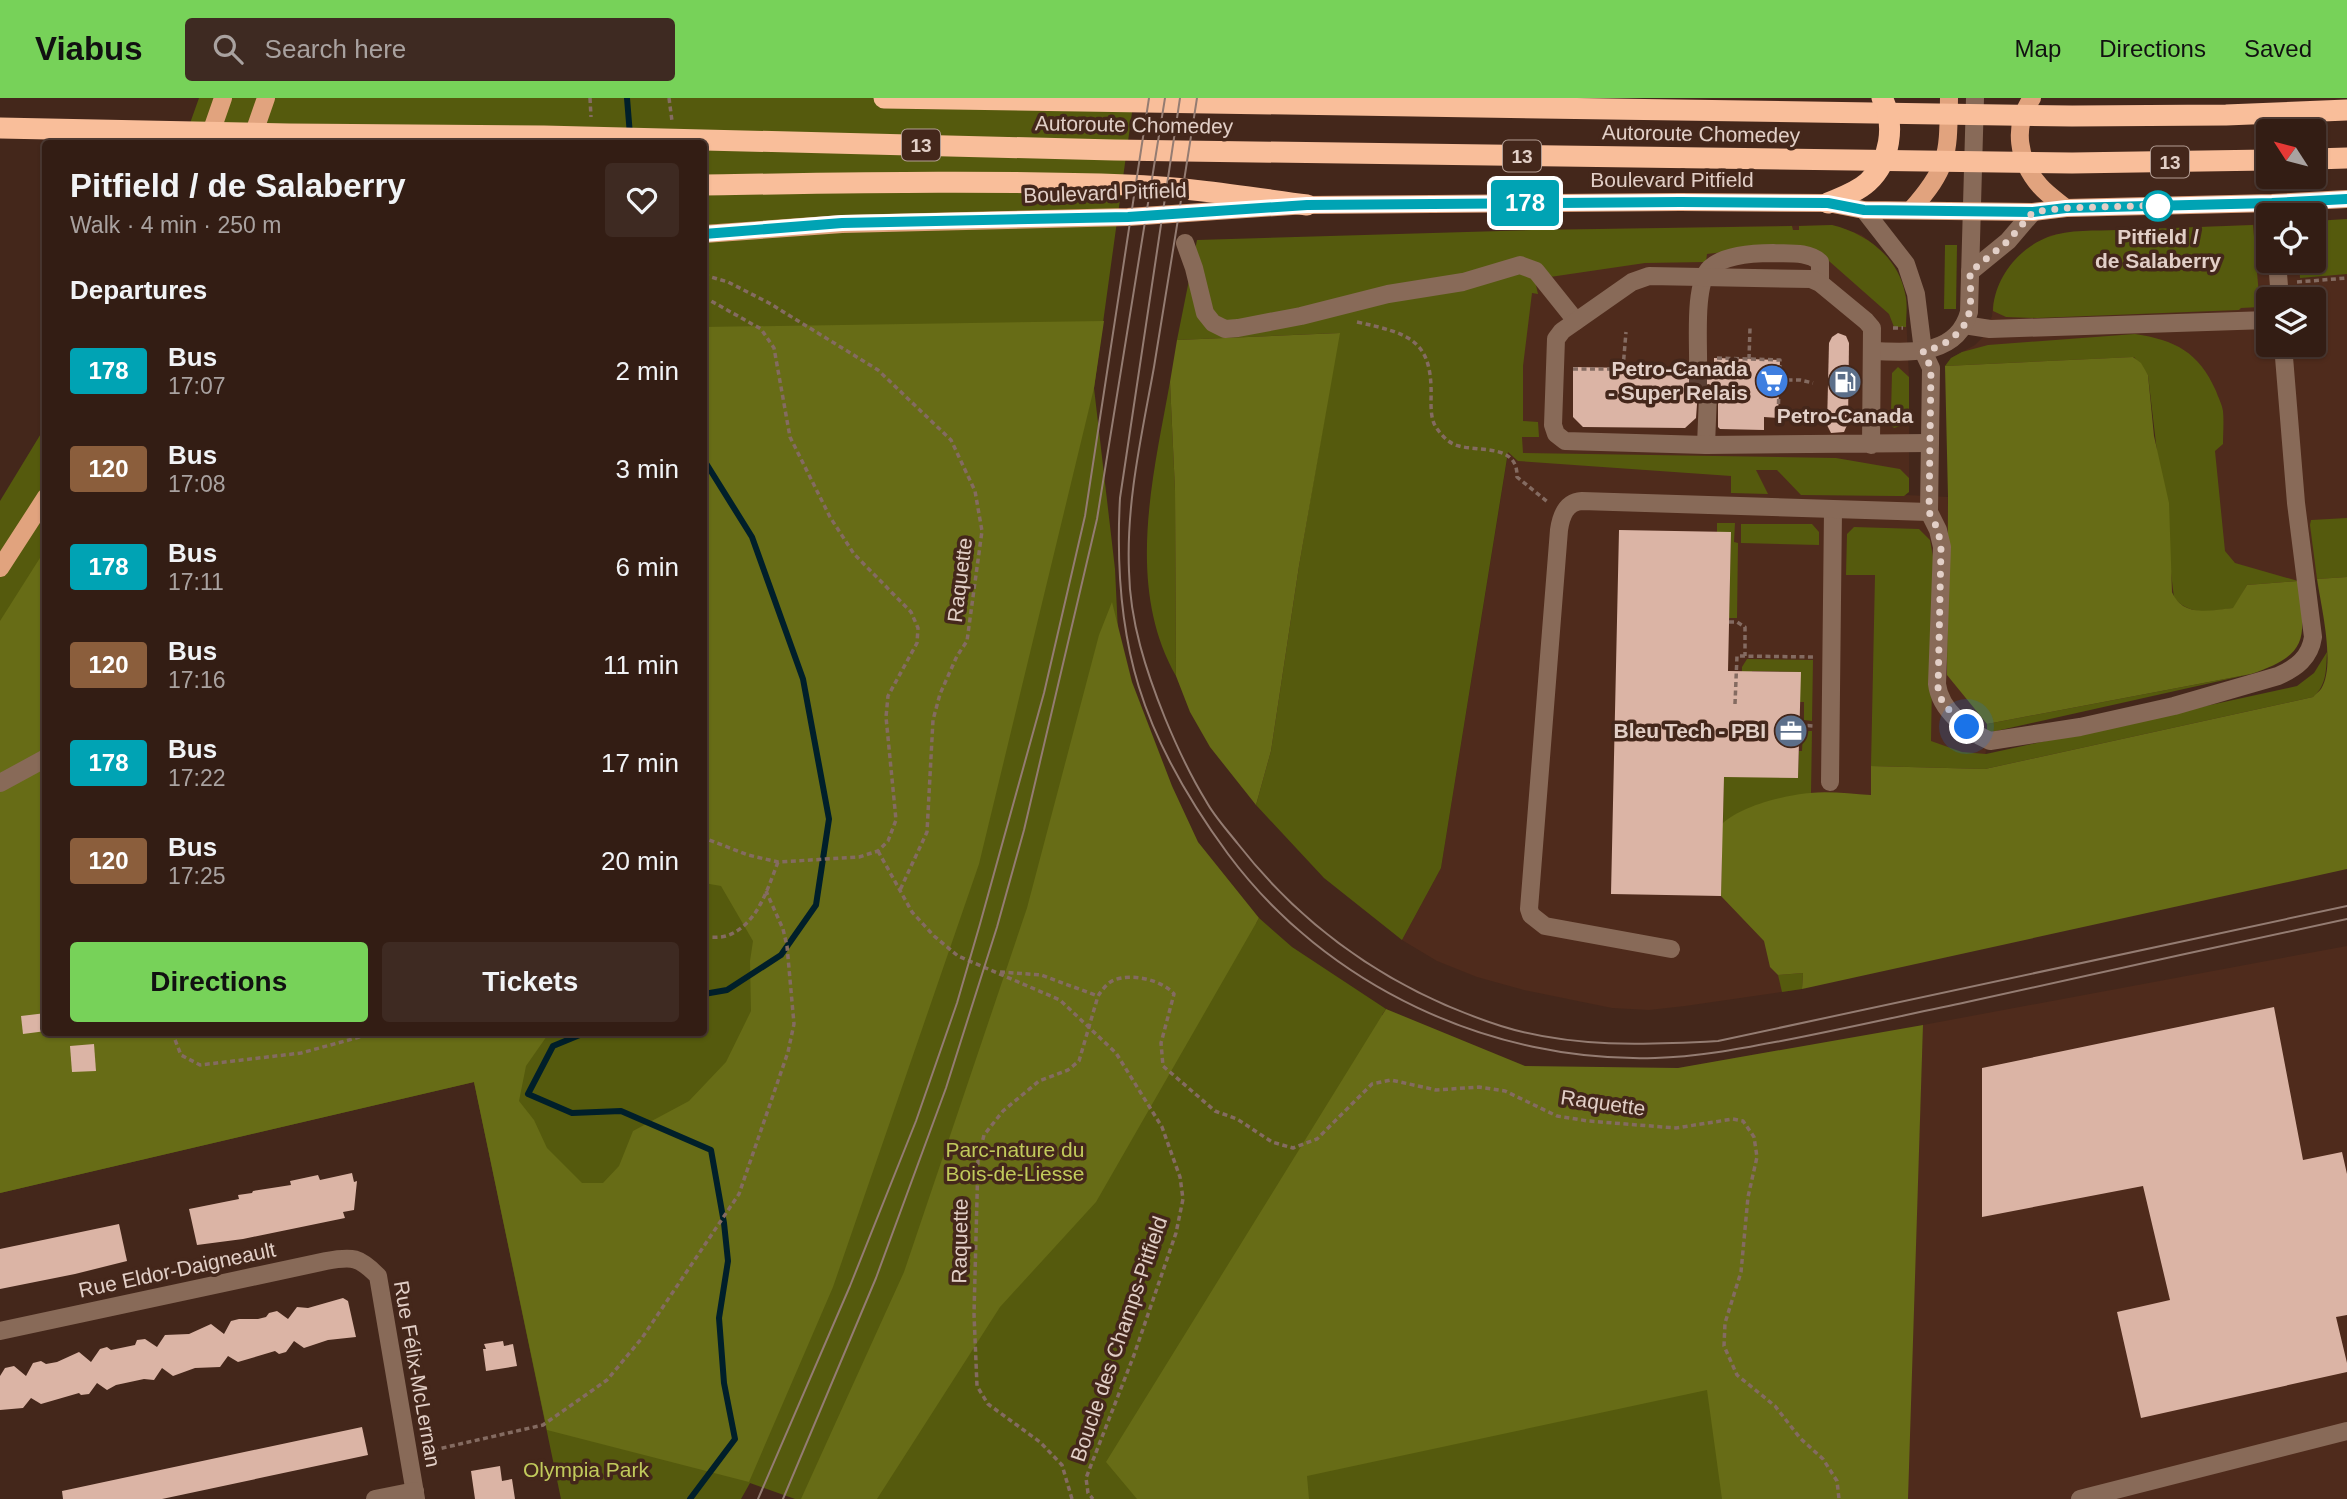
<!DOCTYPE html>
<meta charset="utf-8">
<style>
body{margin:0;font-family:Arial,sans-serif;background:#3e2a22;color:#f1f3f6;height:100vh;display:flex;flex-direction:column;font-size:26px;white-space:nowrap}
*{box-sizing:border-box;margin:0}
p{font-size:23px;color:#a9a2a0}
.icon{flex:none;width:38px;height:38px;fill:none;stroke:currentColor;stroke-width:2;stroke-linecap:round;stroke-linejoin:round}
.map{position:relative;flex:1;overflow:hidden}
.sheet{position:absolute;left:42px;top:42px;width:665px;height:896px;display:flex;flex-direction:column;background:#331d14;border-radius:7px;box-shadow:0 2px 5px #0004,0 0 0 2px #4e3b34}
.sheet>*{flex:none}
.badge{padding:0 14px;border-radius:5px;font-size:24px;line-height:46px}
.needle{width:46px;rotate:306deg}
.fabs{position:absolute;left:2256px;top:21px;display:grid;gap:14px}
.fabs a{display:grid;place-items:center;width:70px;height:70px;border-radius:7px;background:#331d14;box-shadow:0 2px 5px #0004,0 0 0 2px #4e3b34;font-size:35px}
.you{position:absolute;width:35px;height:35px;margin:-18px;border:5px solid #fff;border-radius:50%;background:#1a73e8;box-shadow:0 0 0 10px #1a73e833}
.map>.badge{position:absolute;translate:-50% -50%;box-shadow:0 0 0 4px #fff}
h2{padding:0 28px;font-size:26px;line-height:63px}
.round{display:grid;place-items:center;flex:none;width:74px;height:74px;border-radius:7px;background:#3e2a22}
.overview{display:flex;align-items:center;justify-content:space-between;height:119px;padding:0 28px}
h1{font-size:33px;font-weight:700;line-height:52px}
.primary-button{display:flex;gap:14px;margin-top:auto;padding:14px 28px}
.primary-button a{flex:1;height:80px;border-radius:7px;background:#77d259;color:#111;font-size:28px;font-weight:700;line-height:80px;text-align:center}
.primary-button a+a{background:#3e2a22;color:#f1f3f6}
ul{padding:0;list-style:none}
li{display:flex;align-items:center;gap:21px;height:98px;padding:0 28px}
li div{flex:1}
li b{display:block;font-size:26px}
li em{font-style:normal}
li .badge{min-width:77px;font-weight:700;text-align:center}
header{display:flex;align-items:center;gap:42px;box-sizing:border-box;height:98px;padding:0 35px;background:#77d259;color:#111}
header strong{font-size:33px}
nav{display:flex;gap:38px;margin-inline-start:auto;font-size:24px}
.search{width:490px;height:63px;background:#3e2a22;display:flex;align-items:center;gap:18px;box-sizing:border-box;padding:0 24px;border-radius:7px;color:#a9a2a0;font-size:26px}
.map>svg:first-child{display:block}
.built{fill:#4f2b1c;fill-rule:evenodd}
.green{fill:#555a0d}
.forest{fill:#676c16}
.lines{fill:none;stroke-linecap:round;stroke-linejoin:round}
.stream{stroke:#001f2a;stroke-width:6}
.building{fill:#dbb4a5}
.minor-tunnel{stroke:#5c4035;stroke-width:18;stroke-dasharray:18 9;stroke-linecap:butt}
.path{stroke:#846b61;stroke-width:3.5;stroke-dasharray:5 3.5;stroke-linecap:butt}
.minor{stroke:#886a58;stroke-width:18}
.major{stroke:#e1a37e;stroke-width:18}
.highway{stroke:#f9be9a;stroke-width:21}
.tram{stroke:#947c72;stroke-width:2}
.line-casing{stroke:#fff;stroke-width:16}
.line{stroke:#00a3b4;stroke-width:10}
.walk{stroke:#e2cfc7;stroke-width:7;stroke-dasharray:0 12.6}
.stop-dot{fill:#fff;stroke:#00a3b4;stroke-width:3.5}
.labels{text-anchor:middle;stroke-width:7;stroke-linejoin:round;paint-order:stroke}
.shield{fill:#44271b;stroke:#b39d93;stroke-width:2}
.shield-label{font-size:19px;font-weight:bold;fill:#e2cfc7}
.street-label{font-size:21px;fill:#e2cfc7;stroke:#44271b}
.stop-label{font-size:21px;font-weight:bold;fill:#e2cfc7;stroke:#44271b}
.poi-label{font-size:21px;font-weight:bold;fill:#e2cfc7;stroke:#44271b;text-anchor:end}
.park-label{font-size:21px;fill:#c1ca5b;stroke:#44271b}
</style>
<header>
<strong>Viabus</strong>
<div class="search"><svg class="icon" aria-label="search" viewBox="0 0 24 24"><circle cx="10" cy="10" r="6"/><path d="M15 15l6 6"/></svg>Search here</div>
<nav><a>Map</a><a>Directions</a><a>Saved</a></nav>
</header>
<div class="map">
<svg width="2347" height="1401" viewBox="0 0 2347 1401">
<rect width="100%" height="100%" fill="#44271b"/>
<!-- built -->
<g class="built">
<path d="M2347 122V479L2172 494 2164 258 1945 268 1951 260 1975 247 1983 239 1992 218 1993 206 1999 188 2010 168 2026 152 2051 137 2082 134 2268 126V163H2314ZM2268 201H2314V247H2268Z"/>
<path d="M1832 127 1862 137 1884 155 1894 169 1905 195 1909 279V394L1905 397 1948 399 1947 576 1987 626 1985 671 1872 668 1871 697 1811 695 1802 891 1685 908 1649 912 1612 910 1524 892 1477 879 1437 863 1402 842 1441 770 1507 362 1532 132Z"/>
<path d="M2347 848V1401H1906L1923 927Z"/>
</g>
<!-- green -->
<g class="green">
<path d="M199 0H1134L1094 290 1115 471 1119 555 1189 745 1256 825 1259 820 1292 849 1386 911 1382 917 1901 1401H795L750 1385 741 1401H561L474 984 0 1095V403L45 329 46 934H704V46L183 45Z"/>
<path d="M2347 121V176L2300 180 2299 163H2314V123Z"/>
<path d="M1832 127C1866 135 1898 159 1905 195 1908 206 1906 218 1906 229H1894L1889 216 1821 156 1756 150 1707 156 1706 164 1645 165 1550 179 1535 183 1538 196 1532 195 1523 268V323L1538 324 1539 339H1522L1523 355 1836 360 1900 371 1909 380V394L1904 398H1895L1801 397 1777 372H1756L1768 396 1731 395V378L1518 363 1508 354 1441 770 1402 842 1324 780 1256 707 1271 653 1299 468 1339 235 1177 242 1197 142 1532 132 1792 128 1793 132H1799V128Z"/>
<path d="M2253 127 2260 209 2241 210 2239 212 2037 220 2006 219 1993 213C1994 180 2019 150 2048 139 2069 131 2096 133 2118 132 2163 130 2208 129 2253 127Z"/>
<path d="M1945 147H1957L1956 211H1944Z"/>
<path d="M2135 236C2175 242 2199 254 2216 293 2218 299 2222 306 2223 313 2224 324 2223 336 2223 346L2215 353 2225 453 2235 465 2298 483 2247 487 2234 510C2210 513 2192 519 2174 500L2148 277 2134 259 1945 268 1951 260 1962 254 1988 247Z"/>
<path d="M1898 269 1909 279V316L1904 327 1894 330 1892 328 1891 322H1898V316L1891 315 1892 275Z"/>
<path d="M1170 284 1175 392 1176 578C1125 488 1153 379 1170 284Z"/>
<path d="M2347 420V479L2317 481 2310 427 2311 422Z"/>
<path d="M1717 425H1735L1734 444 1738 445 1737 520H1729L1731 434H1717Z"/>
<path d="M1741 426H1812L1819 434V447L1741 445Z"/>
<path d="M1854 429 1919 431 1930 442 1934 464 1931 643 1962 654 1986 656 2297 588 2314 575 2327 554C2326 572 2327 587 2313 599L1985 671 1871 668 1875 477H1846L1847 436Z"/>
<path d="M1747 561 1813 562 1812 623 1804 622V604H1800V574L1752 573 1751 606H1741L1742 569Z"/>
<path d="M2251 576 1987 635V626Z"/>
<path d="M1803 633H1812L1811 695 1768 704 1723 726 1724 646 1798 680 1799 653H1802Z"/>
<path d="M1803 875 1802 891 1782 894 1778 877Z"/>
</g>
<!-- forest -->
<g class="forest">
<path d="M1104 223 1094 290 979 766 833 1189 749 1384 547 1332 474 984 0 1095V523L45 452 46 589C42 603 40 619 46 633V934L549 935 526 968 519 1003 534 1022 547 1050 582 1085H603L619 1068 633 1033 689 1003 726 964 751 913 750 863 753 843 721 788 704 785V229Z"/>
<path d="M1340 235 1299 468 1271 653 1256 707 1210 649 1190 614 1176 578 1175 392 1170 284 1177 242Z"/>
<path d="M2133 259 2141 265 2148 277 2154 338 2169 405 2172 494C2183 520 2211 512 2233 510L2247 487 2298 483C2305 539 2311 556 2251 576L1987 626 1947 577 1948 399 1945 268Z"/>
<path d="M2347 479V771L1802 891 1803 875 1778 877 1770 869 1764 843 1721 798 1722 726C1740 708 1785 697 1810 695 1830 693 1851 696 1871 697V668L1985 671 2313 599C2315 596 2319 594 2321 591 2336 568 2321 508 2317 481Z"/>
<path d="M1112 504 1132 584 1172 688 1198 744 1259 820 1096 1104 1000 1209 877 1401H801L904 1174 1027 810 1099 537Z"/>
<path d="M1386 911 1525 968 1678 970 1923 927 1908 1401H1722L1707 1292 1307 1378 1309 1401H1137L1106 1364Z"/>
</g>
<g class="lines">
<!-- stream -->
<g class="stream">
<path d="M627 0 630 37"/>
<path d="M704 362 752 439 803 581 829 721 816 807 781 857 727 892 704 896"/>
<path d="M587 934 553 948 528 996 572 1015 621 1013 711 1052 724 1125 728 1163 719 1220 724 1285 735 1341 690 1401"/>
</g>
</g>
<!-- building -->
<g class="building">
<path d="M1838 235 1846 238 1849 245 1848 325 1844 334 1831 335 1827 327 1829 245 1832 239Z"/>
<path d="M1714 260 1780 262 1778 320 1764 319V332L1720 331 1718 329V292L1715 288 1708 286 1698 292 1696 320 1685 330 1583 329 1573 319V269L1687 271 1692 281 1699 283 1707 278 1709 272H1714Z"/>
<path d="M1619 432 1731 434 1728 573 1801 574 1798 680 1724 679 1721 798 1611 796Z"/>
<path d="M2274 909 2303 1062 2342 1054 2347 1076V1217L2336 1219 2347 1265V1274L2141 1320 2117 1214 2170 1202 2143 1088 1982 1119V970Z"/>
<path d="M46 915V933L23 936 21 918Z"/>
<path d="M94 946 96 973 72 974 70 948Z"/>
<path d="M352 1075 354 1084 357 1083 354 1112 343 1114 345 1120 243 1141 197 1147 189 1111 239 1101 238 1097 252 1095 253 1093 291 1087 290 1083 318 1077 320 1082Z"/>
<path d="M119 1126 127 1163 75 1176 0 1191V1151Z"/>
<path d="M343 1200 348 1203 356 1239 328 1242 304 1250 294 1243 286 1254 279 1256 275 1253 238 1264 228 1258 220 1269 195 1270 173 1278 162 1270 154 1282 144 1281 116 1287 107 1292 97 1285 89 1296 81 1297 79 1295 41 1306 31 1300 23 1310 0 1312V1278L5 1270 14 1268 26 1278 33 1265 41 1263 46 1266 57 1264 79 1254 91 1264 100 1251 107 1249 111 1252 135 1247 137 1242 145 1241 157 1249 165 1237 189 1236 211 1226 224 1236 231 1223 239 1221H258L266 1219 269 1215 277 1213 288 1221 297 1209 308 1210Z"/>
<path d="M503 1243 504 1248 513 1246 517 1268 486 1273 483 1251H486L484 1246Z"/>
<path d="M362 1329 368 1357 162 1401H63L62 1393Z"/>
<path d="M500 1368 502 1383 512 1381 515 1401H475L471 1373Z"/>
</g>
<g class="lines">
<!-- minor-tunnel -->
<path class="minor-tunnel" d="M1698 297V272"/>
<!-- path -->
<g class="path">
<path d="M590 0 591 19"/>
<path d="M669 0 672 23"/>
<path d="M704 177 728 184 769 205 878 272 951 342 975 393 982 433 967 543 957 558 940 596 933 622 927 734 900 792"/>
<path d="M2297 184 2347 180"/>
<path d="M704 199 761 231 774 250 790 339 830 419 854 456 911 514 918 530 917 545 888 598 886 619 896 722 888 743 878 753 859 759 778 764 748 757 704 740"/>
<path d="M1357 224C1411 236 1433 242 1431 302 1431 312 1431 324 1438 332 1443 339 1450 346 1459 348 1481 354 1518 346 1517 379L1549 405"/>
<path d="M1893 230H1903"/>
<path d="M1717 260 1780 262 1778 320"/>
<path d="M1749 261 1750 230"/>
<path d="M1623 270 1626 234"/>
<path d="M1573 271H1679"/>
<path d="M1779 282H1800L1813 285"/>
<path d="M1729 524H1737L1745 529V558"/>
<path d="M1735 606 1737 558 1816 559"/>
<path d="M1799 627 1814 628"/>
<path d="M878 753 912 814 934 838 958 858 1060 902 1116 955 1162 1029 1180 1079 1183 1101 1176 1135 1134 1257 1086 1380 1088 1395 1093 1401"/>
<path d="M704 839C710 839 719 840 726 838 757 828 767 792 778 764"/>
<path d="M1000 874 1041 877 1098 898C1102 892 1107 885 1114 882 1132 875 1162 882 1174 896L1161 945 1163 968 1215 1013 1237 1021 1272 1044 1293 1050 1317 1041 1372 986 1391 982 1436 992 1479 989 1505 993 1557 1018 1588 1023 1676 1030 1733 1021 1743 1023 1754 1039 1757 1059 1748 1099 1741 1174 1725 1225 1724 1248 1737 1277 1775 1308 1800 1340 1823 1361 1837 1383 1839 1401"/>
<path d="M172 934 181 957 200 967 301 955 378 934"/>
<path d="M425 1354 543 1327 607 1282 642 1240 739 1096 788 954 794 926 787 848 783 831 766 793"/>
<path d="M1072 1401 1062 1367 1040 1344 988 1306 977 1288 974 1216 978 1062 984 1037 1003 1013 1039 983 1068 972 1079 963 1098 898"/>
</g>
<!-- minor -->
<g class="minor">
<path d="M1864 112 1906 166 1916 196 1923 253 1931 270 1929 414 1938 432 1942 449 1937 586C1940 612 1967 633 1990 643L2080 629 2174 608 2278 578C2296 570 2310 560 2313 539L2296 405 2283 247"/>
<path d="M1185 145 1194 170 1205 215 1213 225 1225 231 1238 230 1301 218 1388 196 1463 184 1520 167 1536 173 1576 223"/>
<path d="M2277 163 2280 201"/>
<path d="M1970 174 2008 143 2033 114"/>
<path d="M1964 227 1990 231 2268 222"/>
<path d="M1872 253C1909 254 1957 259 1969 214L1975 0"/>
<path d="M1698 272C1699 249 1693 186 1710 170 1724 157 1755 155 1773 155 1788 156 1807 153 1820 164V185"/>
<path d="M1706 347 1708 297"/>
<path d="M1871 347 1872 230 1866 223 1820 185 1811 181 1649 178 1632 184 1562 233 1556 241 1553 327 1556 336 1565 343 1706 347 1930 345"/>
<path d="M1830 684 1833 412"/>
<path d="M0 685 46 660"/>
<path d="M1671 851 1545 828 1531 817 1529 811 1559 432C1561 418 1566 404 1582 403L1929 414"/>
<path d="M0 1233 326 1163C353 1158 359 1159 378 1178L416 1401"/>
<path d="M375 1401 415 1393"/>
<path d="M2080 1401 2347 1333"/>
</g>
<!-- major -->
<g class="major">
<path d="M2032 0C2012 28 2018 63 2040 88 2047 96 2057 103 2066 110"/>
<path d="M207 46 223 0"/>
<path d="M250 46 266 0"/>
<path d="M1911 112C1950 68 1948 56 1949 0"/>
<path d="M704 136 842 126 1128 119 1307 107 1680 104 1828 105 1864 112 2033 114 2066 110 2272 105 2347 101"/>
<path d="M0 470 46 399"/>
</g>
<!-- highway -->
<g class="highway">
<path d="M884 0 2072 18 2226 17 2347 12"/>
<path d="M0 30 289 36 544 38 1114 52 2072 65 2268 62"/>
<path d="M2314 61 2347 60"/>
<path d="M704 87C844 85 987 82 1127 87 1187 89 1247 99 1307 107"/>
<path d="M1828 105C1842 99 1857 94 1868 84 1890 64 1896 26 1882 0"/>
</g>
<!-- tram -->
<g class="tram">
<path d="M1180 0 1120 400C1112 545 1142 639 1228 756 1326 888 1491 965 1655 960 1698 959 1739 951 1781 943 1843 931 1905 917 1967 904 2094 876 2220 848 2347 821"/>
<path d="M1197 0C1183 90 1169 179 1154 269 1142 336 1126 404 1129 473 1130 524 1146 573 1165 620 1177 649 1190 677 1206 703 1214 718 1227 732 1238 746 1306 833 1396 894 1501 928 1571 950 1646 947 1718 943L2347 808"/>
<path d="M758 1401 850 1188 916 1023 957 905 980 826 1044 595 1085 418 1149 0"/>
<path d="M783 1401 876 1180 946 990 997 829 1024 732 1097 421 1165 0"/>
</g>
</g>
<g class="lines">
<defs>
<path id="line" d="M704 136 842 125 1128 119 1307 107 1680 104 1828 105 1864 112 2033 114 2066 110 2272 105 2347 101"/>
</defs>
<!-- line casing -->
<use href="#line" class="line-casing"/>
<!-- line -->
<use href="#line" class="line"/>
<!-- walk -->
<path class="walk" d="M1967 629 1944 607 1938 594 1941 449 1938 432 1929 414 1931 270 1923 253C1941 251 1966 234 1969 215 1972 202 1970 187 1970 174L2008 143 2033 114 2066 110 2169 107 2158 108"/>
</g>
<!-- icons -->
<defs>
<symbol id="supermarket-disc" viewBox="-11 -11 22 22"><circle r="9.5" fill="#3f7fe0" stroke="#44271b"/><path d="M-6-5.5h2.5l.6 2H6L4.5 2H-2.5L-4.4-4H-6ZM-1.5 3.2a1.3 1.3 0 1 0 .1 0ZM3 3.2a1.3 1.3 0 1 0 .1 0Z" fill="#fff"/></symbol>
<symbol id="fuel-disc" viewBox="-11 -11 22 22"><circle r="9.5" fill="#5c6f8a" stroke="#44271b"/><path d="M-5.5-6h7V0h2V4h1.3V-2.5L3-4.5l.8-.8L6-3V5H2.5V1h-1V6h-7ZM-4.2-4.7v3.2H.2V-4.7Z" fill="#fff"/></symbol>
<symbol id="office-disc" viewBox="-11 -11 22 22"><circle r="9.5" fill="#5c6f8a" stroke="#44271b"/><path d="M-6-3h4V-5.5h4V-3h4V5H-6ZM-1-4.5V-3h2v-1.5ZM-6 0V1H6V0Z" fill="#fff"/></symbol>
</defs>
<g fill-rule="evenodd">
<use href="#supermarket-disc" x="1753" y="264" width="38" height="38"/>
<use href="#fuel-disc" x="1826" y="265" width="38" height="38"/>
<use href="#office-disc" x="1772" y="614" width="38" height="38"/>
</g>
<!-- markers -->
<circle class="stop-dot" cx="2158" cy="108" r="14"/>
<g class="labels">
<!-- shield labels -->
<g class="shield">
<rect x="902" y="31.5" width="38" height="31" rx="5"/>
<rect x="1503" y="42.5" width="38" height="31" rx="5"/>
<rect x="2151" y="48.5" width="38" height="31" rx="5"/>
</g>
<g class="shield-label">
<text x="921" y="54">13</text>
<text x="1522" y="65">13</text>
<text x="2170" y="71">13</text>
</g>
<!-- street labels -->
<g class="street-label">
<text transform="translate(1134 27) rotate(1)" y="7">Autoroute Chomedey</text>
<text transform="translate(1701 36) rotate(1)" y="7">Autoroute Chomedey</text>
<text x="1672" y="89">Boulevard Pitfield</text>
<text transform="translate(1105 95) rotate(-2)" y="7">Boulevard Pitfield</text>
<text transform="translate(960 482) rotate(-83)" y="7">Raquette</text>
<text transform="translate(1603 1005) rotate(8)" y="7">Raquette</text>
<text transform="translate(960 1143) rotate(-89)" y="7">Raquette</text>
<text transform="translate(177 1172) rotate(-12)" y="7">Rue Eldor-Daigneault</text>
<text transform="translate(1119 1241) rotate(-71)" y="7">Boucle des Champs-Pitfield</text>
<text transform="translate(417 1276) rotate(80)" y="7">Rue Félix-McLernan</text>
</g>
<!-- stop labels -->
<g class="stop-label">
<text x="2158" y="146">Pitfield /<tspan x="2158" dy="24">de Salaberry</tspan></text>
</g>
<!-- poi labels -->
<g class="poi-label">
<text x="1748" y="278">Petro-Canada<tspan x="1748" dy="24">- Super Relais</tspan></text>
<text x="1845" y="325" text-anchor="middle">Petro-Canada</text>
<text x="1766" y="640">Bleu Tech - PBI</text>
</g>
<!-- park labels -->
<g class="park-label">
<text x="1015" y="1059">Parc-nature du<tspan x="1015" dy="24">Bois-de-Liesse</tspan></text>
<text x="586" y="1379">Olympia Park</text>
</g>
</g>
</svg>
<div class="fabs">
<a><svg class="needle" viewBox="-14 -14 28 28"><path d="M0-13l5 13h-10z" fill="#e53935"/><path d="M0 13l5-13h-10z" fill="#a9a2a0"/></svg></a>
<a><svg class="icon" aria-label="locate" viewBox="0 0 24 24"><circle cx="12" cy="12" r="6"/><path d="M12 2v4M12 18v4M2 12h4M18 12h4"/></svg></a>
<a><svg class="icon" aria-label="layers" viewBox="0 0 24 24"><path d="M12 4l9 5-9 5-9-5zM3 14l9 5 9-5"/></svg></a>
</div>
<div class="you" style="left:1967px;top:629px"></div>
<b class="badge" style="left:1525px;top:105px;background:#00a3b4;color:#fff">178</b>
<section class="sheet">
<div class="overview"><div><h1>Pitfield / de Salaberry</h1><p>Walk · 4 min · 250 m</p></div><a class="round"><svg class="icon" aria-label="heart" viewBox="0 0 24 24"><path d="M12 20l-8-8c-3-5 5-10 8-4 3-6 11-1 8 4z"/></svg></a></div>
<h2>Departures</h2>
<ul>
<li><span class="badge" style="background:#00a3b4;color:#fff">178</span><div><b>Bus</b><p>17:07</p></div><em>2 min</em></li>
<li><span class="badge" style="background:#8b5e3c;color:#fff">120</span><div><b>Bus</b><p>17:08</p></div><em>3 min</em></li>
<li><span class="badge" style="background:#00a3b4;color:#fff">178</span><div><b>Bus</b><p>17:11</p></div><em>6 min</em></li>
<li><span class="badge" style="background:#8b5e3c;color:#fff">120</span><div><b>Bus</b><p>17:16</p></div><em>11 min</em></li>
<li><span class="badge" style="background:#00a3b4;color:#fff">178</span><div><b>Bus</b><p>17:22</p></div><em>17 min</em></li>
<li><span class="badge" style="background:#8b5e3c;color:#fff">120</span><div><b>Bus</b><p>17:25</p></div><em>20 min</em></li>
</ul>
<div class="primary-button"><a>Directions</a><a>Tickets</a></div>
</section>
</div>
